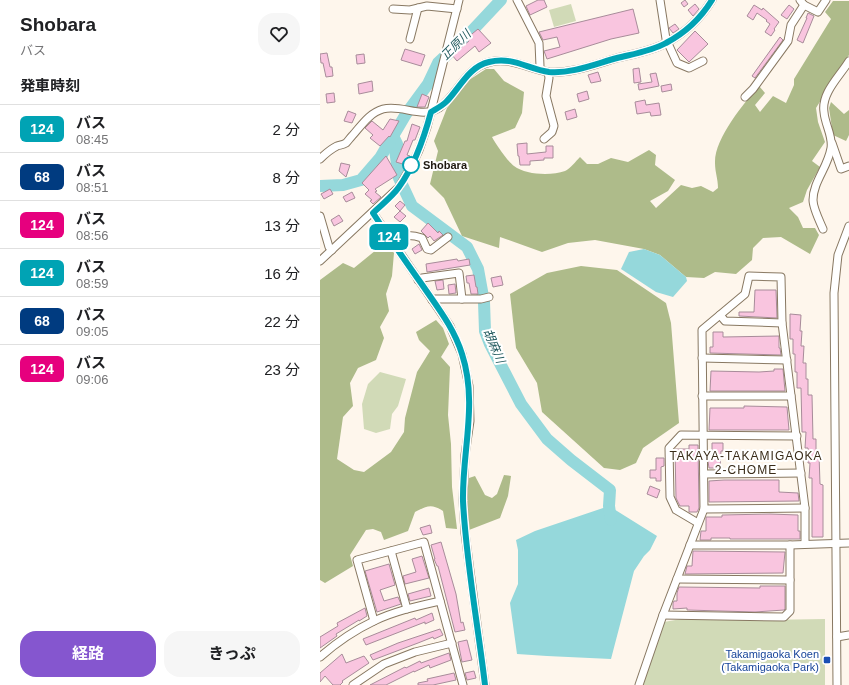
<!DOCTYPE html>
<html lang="ja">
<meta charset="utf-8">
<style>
body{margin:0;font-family:Helvetica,"Noto Sans JP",sans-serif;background:#f6f6f6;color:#202124;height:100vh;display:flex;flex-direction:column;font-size:15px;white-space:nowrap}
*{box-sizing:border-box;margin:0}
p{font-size:13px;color:#757577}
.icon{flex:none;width:22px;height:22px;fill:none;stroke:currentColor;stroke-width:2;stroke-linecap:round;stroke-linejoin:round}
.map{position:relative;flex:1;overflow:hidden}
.drawer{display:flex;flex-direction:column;background:#fff;width:320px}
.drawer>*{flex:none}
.badge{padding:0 8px;border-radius:6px;font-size:14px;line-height:26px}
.map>.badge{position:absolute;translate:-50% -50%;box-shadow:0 0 0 2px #fff}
h2{padding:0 20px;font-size:15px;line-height:36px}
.round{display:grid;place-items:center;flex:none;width:42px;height:42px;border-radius:16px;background:#f6f6f6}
.head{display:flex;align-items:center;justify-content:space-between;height:68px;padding:0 20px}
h1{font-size:19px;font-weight:700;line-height:30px}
.button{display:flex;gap:8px;margin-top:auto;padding:8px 20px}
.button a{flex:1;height:46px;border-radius:16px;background:#8556cf;color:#fff;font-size:16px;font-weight:700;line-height:46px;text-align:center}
.button a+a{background:#f6f6f6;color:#202124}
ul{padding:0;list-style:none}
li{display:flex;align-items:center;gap:12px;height:48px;padding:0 20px;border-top:1px solid #e0e0e0}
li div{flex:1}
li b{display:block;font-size:15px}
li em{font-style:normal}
li .badge{min-width:44px;font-weight:700;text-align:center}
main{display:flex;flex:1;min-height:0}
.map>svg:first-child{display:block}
.green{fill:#d1dab7}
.forest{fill:#aebb8a}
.water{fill:#95d8db}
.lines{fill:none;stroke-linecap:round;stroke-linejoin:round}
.river{stroke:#95d8db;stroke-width:12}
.building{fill:#f9c5df;stroke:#a88c9a}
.minor-casing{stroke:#887862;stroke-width:9}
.minor{stroke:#fff;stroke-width:7}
.line-casing{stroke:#fff;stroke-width:9}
.line{stroke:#00a3b4;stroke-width:6}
.stop-dot{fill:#fff;stroke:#00a3b4;stroke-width:2}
.transit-dot{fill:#1a4fb4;stroke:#fff;stroke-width:1.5}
.labels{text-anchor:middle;stroke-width:4;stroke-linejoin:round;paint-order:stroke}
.stop-label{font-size:11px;font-weight:bold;fill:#1e180f;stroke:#fff;text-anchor:start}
.transit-label{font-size:11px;fill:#164399;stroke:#fff;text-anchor:end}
.water-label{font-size:12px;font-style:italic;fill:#225a5e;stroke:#fff}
.neighbourhood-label{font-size:12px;letter-spacing:1px;fill:#392b18;stroke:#fff}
</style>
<main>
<section class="drawer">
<div class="head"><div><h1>Shobara</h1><p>バス</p></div><a class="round"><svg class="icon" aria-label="heart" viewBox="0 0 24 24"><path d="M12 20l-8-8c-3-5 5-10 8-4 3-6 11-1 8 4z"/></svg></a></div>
<h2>発車時刻</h2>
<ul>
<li><span class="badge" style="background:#00a3b4;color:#fff">124</span><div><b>バス</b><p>08:45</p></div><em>2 分</em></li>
<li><span class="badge" style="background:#003b80;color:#fff">68</span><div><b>バス</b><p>08:51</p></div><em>8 分</em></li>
<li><span class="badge" style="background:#e6007e;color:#fff">124</span><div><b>バス</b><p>08:56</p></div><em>13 分</em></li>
<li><span class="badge" style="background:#00a3b4;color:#fff">124</span><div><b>バス</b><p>08:59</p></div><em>16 分</em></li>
<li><span class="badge" style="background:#003b80;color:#fff">68</span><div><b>バス</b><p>09:05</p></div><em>22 分</em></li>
<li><span class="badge" style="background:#e6007e;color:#fff">124</span><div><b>バス</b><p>09:06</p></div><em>23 分</em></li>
</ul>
<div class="button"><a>経路</a><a>きっぷ</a></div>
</section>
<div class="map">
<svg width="529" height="685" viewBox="0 0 529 685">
<rect width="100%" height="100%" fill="#fef6ec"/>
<!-- green -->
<g class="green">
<path d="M251 4 256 21 234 27 229 10Z"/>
<path d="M60 372 86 379 78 406 72 414 70 429 56 433 44 429 42 404 48 384Z"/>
<path d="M361 619 438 620 505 619V685H322L344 622Z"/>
</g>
<!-- forest -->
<g class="forest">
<path d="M513 1H529V55L496 108 498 122 505 142 492 161 500 167 487 190 483 202 469 208 478 217 483 228H495L499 235 490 254 461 237 443 238 433 248 432 260 416 274 395 272 384 278 366 277 340 255 324 249 275 240 248 243 222 252 180 237 179 248 142 236 124 198 110 184 118 151 114 141 127 108 149 80 166 69H174L184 81 204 92 202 113 195 128 172 137C175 143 188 162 194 166 206 175 231 176 245 171 250 169 256 161 260 157L267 164H278L291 158 308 162 329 150 336 155 335 165 355 180 348 191 330 201 336 208 361 185 372 188 381 186 393 192 398 188C398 179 395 172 395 163 394 139 424 103 439 86L445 93 435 105 440 112 453 96 466 103 474 85V79L511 19 505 12Z"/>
<path d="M511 102 524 114 529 110V135L526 141 513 135 509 108Z"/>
<path d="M63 237 74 253 72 276 66 294 69 311 60 327 64 338 56 360 38 368 30 383 33 406 23 417 17 459 34 470 44 472 71 452 84 432 85 418 97 372 110 351 99 340 96 332 116 320 123 328 129 344 121 357 130 367 128 415 131 444 132 487 137 529 126 528 123 511C111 503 107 506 95 512L88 531 64 540 61 532 53 529 46 530 30 555 33 566 5 583 0 580V280L23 263 34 268 61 246Z"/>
<path d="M261 266 297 270 346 303 351 323 359 423 323 448 316 463 300 470 284 468 222 412 217 383 196 348 190 294 227 273Z"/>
<path d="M184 475 191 476 188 496 180 518 149 530 146 503 149 478 155 476 165 495 172 498 177 494Z"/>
</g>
<!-- water -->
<g class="water">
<path d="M324 249 340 255 366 277 367 281 353 297 336 292 301 269 309 252Z"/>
<path d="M289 506 337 536 330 550 324 556 314 571 291 659 227 656 197 654 190 603 198 584V550L196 540 215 531Z"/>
</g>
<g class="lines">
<!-- river -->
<g class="river">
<path d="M73 136 77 144 75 150 79 178 92 206 147 247 158 269 164 302 165 331 170 344 201 404 227 439 251 460 290 490 289 506 291 520"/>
<path d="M0 186 23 185 41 180 60 158 86 114 108 84 118 63 150 33 181 0"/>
</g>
</g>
<!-- building -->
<g class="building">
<path d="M218 0H224L227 7 210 15 206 6Z"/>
<path d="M365 0 368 4 364 7 361 3Z"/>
<path d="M375 4 379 9 373 16 368 10Z"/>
<path d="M434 5 442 10 443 8 459 22 454 29 455 30 451 36 445 32 450 24 446 21 447 20 437 13 433 20 427 16Z"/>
<path d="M469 5 474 9 467 19 461 15Z"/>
<path d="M313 9 319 33 291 39 227 59 224 51 240 47 237 37 223 40 219 32Z"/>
<path d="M488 13 494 16 483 43 477 40 487 18H486Z"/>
<path d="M355 24 359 29 353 33 349 28Z"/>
<path d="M158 29 171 43 159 52 155 46 137 61 132 55 149 41 147 38Z"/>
<path d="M375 31 388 44 369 62 357 50Z"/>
<path d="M460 37 463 40 435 78 432 76Z"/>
<path d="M85 49 105 55 101 66 81 60Z"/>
<path d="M7 53 10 67H12L13 76 6 77 3 63H1L0 54Z"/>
<path d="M44 54 45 63 37 64 36 55Z"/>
<path d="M319 68 321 82 314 83 313 69Z"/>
<path d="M278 72 281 81 271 83 268 75Z"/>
<path d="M336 73 339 86 319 90 318 84 332 82 330 74Z"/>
<path d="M52 81 53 91 39 94 38 84Z"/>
<path d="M351 84 352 90 342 92 341 86Z"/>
<path d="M267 91 269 99 259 102 257 94Z"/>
<path d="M14 93 15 102 7 103 6 94Z"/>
<path d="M102 94 109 97 105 107H97Z"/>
<path d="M325 100 326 105 339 103 341 115 331 116 330 112 317 114 315 102Z"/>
<path d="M255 109 257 117 247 120 245 112Z"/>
<path d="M28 111 36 114 32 123 24 121Z"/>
<path d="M70 119 79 121 70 137 69 136 60 146 50 138 53 135 45 128 52 121 63 130Z"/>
<path d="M92 124 100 127 95 140H93L87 155 90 156 86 165 76 162 85 141H87Z"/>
<path d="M207 143V154L226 152V146H233V158H224V160L210 161V165H200L199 156H198L197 144Z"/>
<path d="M66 156 77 175 55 189 57 191 55 192 61 197 53 204 50 201 52 200 45 194 49 190 42 183Z"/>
<path d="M21 163 30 165 26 177 19 171Z"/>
<path d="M10 189 13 194 4 199 1 194Z"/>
<path d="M32 192 35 198 26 202 23 197Z"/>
<path d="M80 201 85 205 80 211 75 206Z"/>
<path d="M80 211 86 216 80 222 74 217Z"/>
<path d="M19 215 23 221 14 226 11 220Z"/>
<path d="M108 223 118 233 119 231 123 235 114 241 110 236 108 238 101 231Z"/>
<path d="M99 244 102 250 95 254 92 249Z"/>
<path d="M137 259 138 261 149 259 150 265 107 272 106 264Z"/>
<path d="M154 275 156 287H157L158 294H151L149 283H147L146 276Z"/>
<path d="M181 276 183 285 173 287 171 278Z"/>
<path d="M123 280 124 289 117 290 115 281Z"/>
<path d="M135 284 136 293 129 294 128 285Z"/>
<path d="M435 290H456L457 318 419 316V312H434Z"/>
<path d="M470 314 481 315 480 331H482L481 346H484L483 363H486V379H488V395H492L493 439H496V454H499L500 484 503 485V537H492V478H489L490 463H488V448H485L486 432H482L481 388H477V372H475V354H473V339H470Z"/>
<path d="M393 332H403V337L459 336V348H460L461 355 390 353V347H393Z"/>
<path d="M454 369H463L465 391H390L391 371 439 372 454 371Z"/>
<path d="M424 406 467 407 469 430H389L390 408H424Z"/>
<path d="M392 443H403V451H401L400 468H389L388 461 392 459Z"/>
<path d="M369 445H378L379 508 377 512H369V506H360L356 498 355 449H369Z"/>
<path d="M336 458H344V466L341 467V481H336V478H330V470H336Z"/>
<path d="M404 480H459V492L478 493 479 501 389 502V481Z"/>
<path d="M330 486 340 490 337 498 327 494Z"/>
<path d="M450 514 478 515V531H480V539H410V538H391V540H380L381 531H386V517H402V515Z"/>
<path d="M110 525 112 533 103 535 100 528Z"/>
<path d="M121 542 136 594 141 623 143 622 145 630 135 632 118 566H117L114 559H115L111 545Z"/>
<path d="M373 551 465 552 463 573 365 574 367 566H372Z"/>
<path d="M102 556 109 578 85 584 83 576 96 572 92 559Z"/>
<path d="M69 564 75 585 60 590 64 601 78 597 81 604 57 612 45 571Z"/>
<path d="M440 586H465V609L464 610 435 612 367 610V608L353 609V603L354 601H357V593L359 587 440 588Z"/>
<path d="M109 588 111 596 90 601 88 594Z"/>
<path d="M45 608 47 616 39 621V620L16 634 17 636 0 648V637L18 626 17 623Z"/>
<path d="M112 613 114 620 105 624V622L46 645 43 639 95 618 96 620Z"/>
<path d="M120 629 123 635 114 639 113 637 98 643 53 660 50 655 78 643Z"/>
<path d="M147 640 152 660 142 662 138 642Z"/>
<path d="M129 653 131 660 110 668 109 665 94 672V671L66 685H50L85 667 86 668 100 661 101 663Z"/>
<path d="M22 654 26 663 44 656 49 663 22 681 23 682 20 685H13L5 676 0 682V673Z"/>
<path d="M154 671 156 678 147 680 145 673Z"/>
<path d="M134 673 136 680 113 685H98V683L108 681 107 679Z"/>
</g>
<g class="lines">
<defs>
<g id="minor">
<path d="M197 0 219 43 220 66 219 69"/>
<path d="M340 0 346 39 357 63 369 68 383 61"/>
<path d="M480 0 484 5 498 12 506 0"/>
<path d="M73 9 90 10 107 6 137 9"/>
<path d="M90 39 98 8"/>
<path d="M425 97 433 89 468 41 471 25 484 5"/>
<path d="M224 139 232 132 234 126 226 96 229 78 228 72"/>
<path d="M512 143 521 169 529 166"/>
<path d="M0 159C5 154 11 149 17 146 20 145 23 145 26 143 28 141 30 138 32 136 41 126 49 113 63 109 82 104 101 119 119 108 138 95 144 68 170 62 192 57 208 69 229 72 251 74 276 64 297 58 313 54 332 51 346 43 365 33 381 18 392 0"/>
<path d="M53 213 130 326 142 354 149 386 150 421 145 455 143 500 145 533 165 685"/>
<path d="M0 216 9 247 12 250"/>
<path d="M503 229C500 222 493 208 493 200 493 182 508 167 511 148 513 136 505 125 504 112 501 93 520 76 529 61"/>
<path d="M70 239C81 235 91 234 102 238L107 249 111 250 128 237"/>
<path d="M0 261 79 187 92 165 99 150 107 127 139 0"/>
<path d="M98 280 102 278 139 273 142 299"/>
<path d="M112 300 115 299H161L169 297"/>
<path d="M400 315 405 321 462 323"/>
<path d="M382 358 467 360"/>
<path d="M382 396H471"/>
<path d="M384 474 481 473"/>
<path d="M384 509 485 508"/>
<path d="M378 523 356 510 350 497 349 448 361 435 477 436"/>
<path d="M370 545H470L529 543"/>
<path d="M71 551 87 609"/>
<path d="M357 579 470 580"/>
<path d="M343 615 464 617 470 611V545"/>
<path d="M54 621 37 560 104 542 143 685"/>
<path d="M517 637 529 635"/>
<path d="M0 657C16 643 35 630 54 621 75 611 98 606 120 601"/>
<path d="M33 685 64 664 95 652 132 643"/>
<path d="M319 685 343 615 384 509 382 330 425 294 429 276 461 277 462 323 485 508V543"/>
<path d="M517 685 514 293 518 255 529 226"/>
</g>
</defs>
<!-- minor casing -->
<use href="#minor" class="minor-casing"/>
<!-- minor -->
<use href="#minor" class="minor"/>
</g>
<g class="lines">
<defs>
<path id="line" d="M165 685C158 625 146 562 143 501 142 451 158 403 142 354 134 328 118 308 103 286 86 262 69 238 53 213 61 205 72 197 79 187 95 165 104 138 111 112 116 109 122 106 126 102 140 88 148 67 169 62 192 56 208 69 229 72 251 74 275 64 297 58 313 54 332 51 346 43 365 33 381 18 392 0"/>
</defs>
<!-- line casing -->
<use href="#line" class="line-casing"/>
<!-- line -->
<use href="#line" class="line"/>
</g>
<!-- markers -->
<circle class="stop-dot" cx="91" cy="165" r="8"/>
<rect class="transit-dot" x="503" y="656" width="8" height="8" rx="2"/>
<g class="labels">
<!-- stop labels -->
<g class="stop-label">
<text x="103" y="169">Shobara</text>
</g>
<!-- transit labels -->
<g class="transit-label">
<text x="499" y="658">Takamigaoka Koen<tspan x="499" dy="13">(Takamigaoka Park)</tspan></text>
</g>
<!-- water labels -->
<g class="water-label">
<text transform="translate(136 45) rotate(-45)" y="4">正原川</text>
<text transform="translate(174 346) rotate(67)" y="4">胡麻川</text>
</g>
<!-- neighbourhood labels -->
<g class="neighbourhood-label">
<text x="426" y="460">TAKAYA-TAKAMIGAOKA<tspan x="426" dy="14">2-CHOME</tspan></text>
</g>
</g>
</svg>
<b class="badge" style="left:69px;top:237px;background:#00a3b4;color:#fff">124</b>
</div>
</main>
